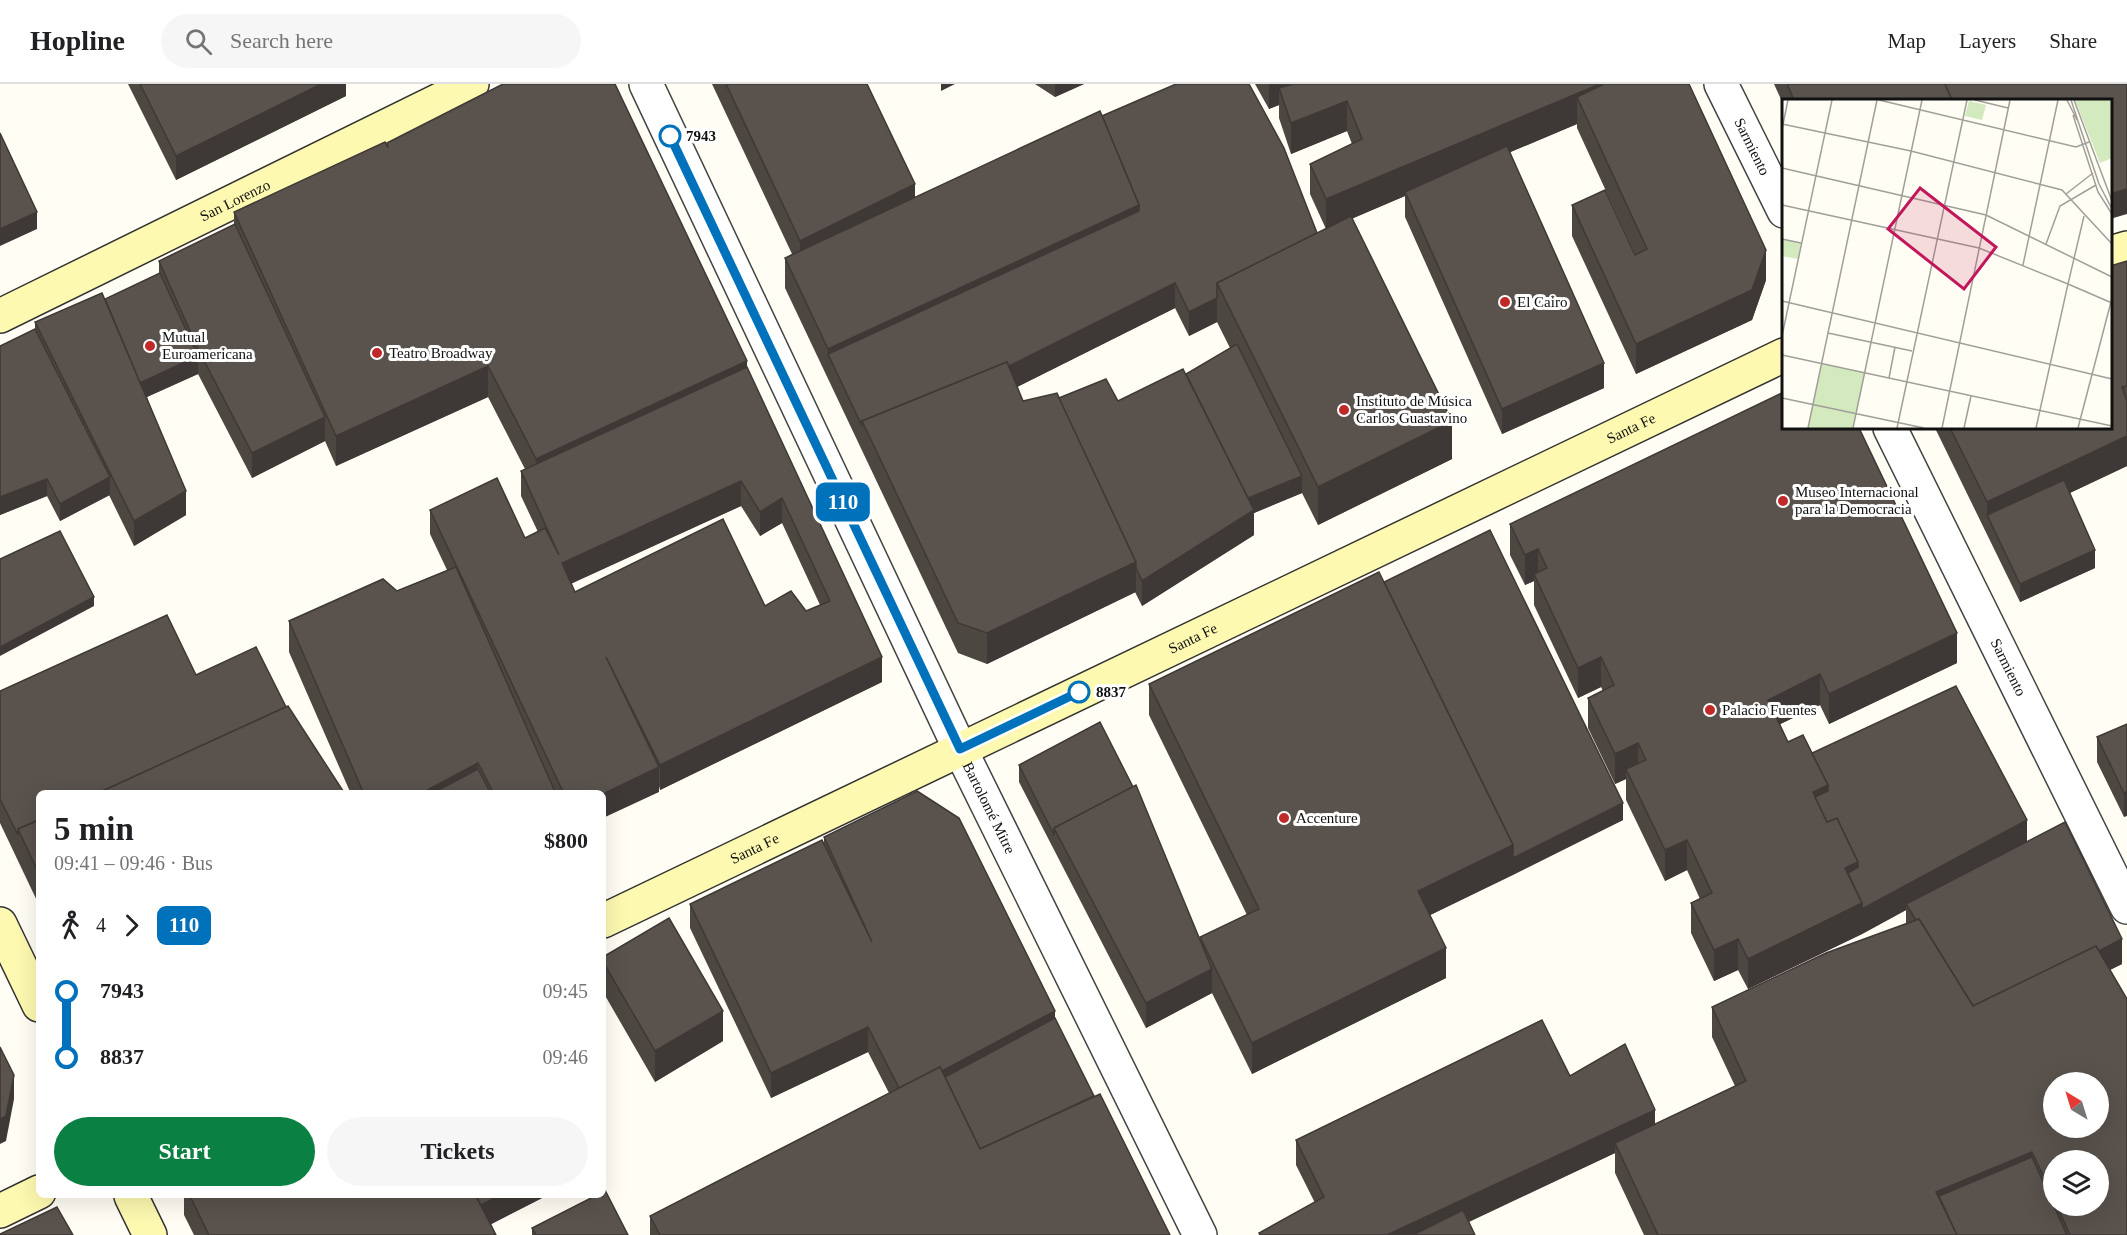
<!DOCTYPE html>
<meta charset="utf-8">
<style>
body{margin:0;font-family:"Times New Roman",serif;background:#f6f6f6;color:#202124;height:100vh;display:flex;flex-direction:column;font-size:22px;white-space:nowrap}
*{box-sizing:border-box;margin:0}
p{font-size:20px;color:#757577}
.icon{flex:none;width:33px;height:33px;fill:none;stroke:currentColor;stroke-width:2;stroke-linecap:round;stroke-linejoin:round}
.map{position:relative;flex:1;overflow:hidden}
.drawer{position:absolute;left:36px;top:706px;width:570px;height:408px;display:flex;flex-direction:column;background:#fff;border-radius:9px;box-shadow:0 6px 24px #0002}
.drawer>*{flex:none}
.badge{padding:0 12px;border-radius:9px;font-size:21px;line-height:39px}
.needle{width:39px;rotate:322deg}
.tools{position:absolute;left:2043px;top:988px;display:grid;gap:12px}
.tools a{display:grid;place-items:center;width:66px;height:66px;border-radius:50%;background:#fff;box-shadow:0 6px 24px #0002;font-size:30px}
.map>.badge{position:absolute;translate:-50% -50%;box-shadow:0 0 0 3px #fff}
.legs{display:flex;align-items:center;gap:9px;height:66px;padding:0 18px;font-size:20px}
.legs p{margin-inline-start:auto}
.head{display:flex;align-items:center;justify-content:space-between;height:102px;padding:0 18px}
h1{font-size:33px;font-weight:800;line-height:45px}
.action{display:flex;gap:12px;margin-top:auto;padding:12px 18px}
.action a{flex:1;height:69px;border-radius:36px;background:#0b8043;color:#fff;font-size:24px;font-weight:800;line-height:69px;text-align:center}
.action a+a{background:#f6f6f6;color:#202124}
ul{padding:0 18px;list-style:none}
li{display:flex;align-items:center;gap:21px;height:66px;font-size:22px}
li i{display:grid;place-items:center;width:9px;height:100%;margin:0 8px;background:currentColor}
li i::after{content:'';width:15px;height:15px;margin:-8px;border:4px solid;border-radius:50%;background:#fff}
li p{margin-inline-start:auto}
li:first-child i{background:linear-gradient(#0000 50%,currentColor 0)}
li:last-child i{background:linear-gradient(currentColor 50%,#0000 0)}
header{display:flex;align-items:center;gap:36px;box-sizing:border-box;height:84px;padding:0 30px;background:#fff;border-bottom:2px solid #e0e0e0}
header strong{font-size:28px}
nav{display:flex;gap:33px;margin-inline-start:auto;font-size:21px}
.search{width:420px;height:54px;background:#f6f6f6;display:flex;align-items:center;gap:15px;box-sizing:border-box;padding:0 21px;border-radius:33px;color:#757577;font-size:22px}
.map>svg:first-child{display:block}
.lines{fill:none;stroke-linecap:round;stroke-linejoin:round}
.street-casing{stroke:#444;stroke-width:36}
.secondary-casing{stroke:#333;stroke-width:36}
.street{stroke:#fff;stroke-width:33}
.secondary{stroke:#fef9b0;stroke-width:33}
.wall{fill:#4d4742;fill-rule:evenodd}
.shaded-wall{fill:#3e3936}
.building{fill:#59524d;stroke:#3e3936;stroke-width:1.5;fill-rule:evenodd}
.line-1-casing{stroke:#fff;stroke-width:14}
.line-1{stroke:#0072bc;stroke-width:9}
.stop-1-dot{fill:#fff;stroke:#0072bc;stroke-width:3}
.poi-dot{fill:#c12928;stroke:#fff;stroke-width:2}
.labels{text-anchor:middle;stroke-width:6;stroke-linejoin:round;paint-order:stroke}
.stop-label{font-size:15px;font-weight:bold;fill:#111;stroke:#fff;text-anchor:start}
.street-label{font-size:15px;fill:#111;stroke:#fff}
.poi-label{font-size:15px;fill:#111;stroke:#fff;text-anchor:start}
.inset-road{fill:none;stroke:#a09f99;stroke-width:1.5}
.view{fill:#c2185b;fill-opacity:0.15;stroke:#c2185b;stroke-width:3}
.inset-edge{fill:none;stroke:#111;stroke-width:3}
</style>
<header>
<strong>Hopline</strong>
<div class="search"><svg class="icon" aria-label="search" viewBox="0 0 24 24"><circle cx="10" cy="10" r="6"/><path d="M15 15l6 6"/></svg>Search here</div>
<nav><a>Map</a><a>Layers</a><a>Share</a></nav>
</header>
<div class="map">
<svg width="2127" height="1151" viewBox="0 0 2127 1151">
<rect width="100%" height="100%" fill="#fffdf4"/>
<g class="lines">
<defs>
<g id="street">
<path id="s1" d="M646 0 960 665 1200 1151"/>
<path id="s2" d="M1721 0 1784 127"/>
<path id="s3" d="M1890 344 2127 823"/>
</g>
<g id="secondary">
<path d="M2110 169 2127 164"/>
<path id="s4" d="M0 232 472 0"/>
<path id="s5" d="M603 837 1784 271"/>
<path d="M0 840 39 921"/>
<path d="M131 1112 150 1151"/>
<path d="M0 1127 39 1108"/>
</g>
</defs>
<!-- street casing -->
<use href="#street" class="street-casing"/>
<!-- secondary casing -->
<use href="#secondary" class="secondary-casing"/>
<!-- street -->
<use href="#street" class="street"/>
<!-- secondary -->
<use href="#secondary" class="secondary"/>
</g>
<!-- wall -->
<g class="wall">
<path d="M128 0H346V12L176 96Z"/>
<path d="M712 0H867L915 113 1102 32 1317 149 1326 145 1310 110V80L1352 60 1347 47 1291 70 1279 34V21L1269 25 1255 0H1689L1766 196 1752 236 1636 290 1572 152V121L1635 170 1577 44V40L1510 68 1604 304 1502 350 1405 133V112L1352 134 1452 375 1318 441 1302 409 1254 429V451L1142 522 1135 508 987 580 958 569 785 204V174L792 170ZM1175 224 1189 252 1217 238 1230 264 1186 290 1118 317 1059 314 1023 317 1017 303Z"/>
<path d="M1035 0H1084L1055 13Z"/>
<path d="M1774 0H2127L2110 16H1784V22Z"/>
<path d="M387 62 747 283 882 598 660 706 659 702V708L603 710H351L289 568V537L397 507 447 486 430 450V426L525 454 538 448 521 412V387L525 385 488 313 336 382 325 357 252 394 198 290 147 313 186 431 134 462 109 411 60 437 47 412 0 431V262L35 245V238L105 215 159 190V177L234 141V128ZM741 422 760 452 782 439 820 521 806 527 765 522 575 508 571 499Z"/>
<path d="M2127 177V382L2070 409 2095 484 2020 518 1935 344H2110Z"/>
<path d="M1510 440 1957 579 1829 640 1820 621 1780 640 1788 658 2027 758 2122 880 2110 886 2127 1151H1644L1615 1089V1069L1469 1138 1475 1151H1259V1149L1315 1119 1296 1081V1056L1570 992 1655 1040 1735 1002 1712 953V923L1906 840V826L1862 850 1748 905 1738 886 1714 897 1691 849V819L1700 815 1687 786 1665 797 1626 716V695L1615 700 1588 644V614L1603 607 1601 603 1578 614 1534 521V497L1525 501 1510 471ZM2054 1077 2098 1122H2054Z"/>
<path d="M1384 498 1623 736 1430 831 1446 894 1252 990 1212 909 1146 944 1019 698V681L1200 856 1247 831 1149 631V600Z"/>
<path d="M0 607 39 710V821L0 739Z"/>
<path d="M2127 640 2124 733 2097 678V653Z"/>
<path d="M824 753 1055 934 1094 1012 1170 1151H650V1132L889 1009 868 968 771 1014 690 844V820L824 759Z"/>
<path d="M603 873 723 957 655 998 603 908Z"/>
<path d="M184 1112H546L491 1140 496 1151H194L184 1131Z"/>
<path d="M532 1144 628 1151H532Z"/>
</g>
<!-- shaded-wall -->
<g class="shaded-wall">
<path d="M321 0H346V12L176 96V72Z"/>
<path d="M941 0H955L941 7Z"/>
<path d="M1055 0H1084L1055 13Z"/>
<path d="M1270 0H1329L1279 4V21L1269 25V1Z"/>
<path d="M1600 0H1627L1577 13V40L1407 112 1405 108V112L1326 146V115Z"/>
<path d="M1347 17V47L1291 70V39Z"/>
<path d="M915 100V131L800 187V157Z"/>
<path d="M2127 105V130L2110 135V110Z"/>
<path d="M1139 121V151L828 270V265Z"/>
<path d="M37 128V145L0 162V145Z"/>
<path d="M1766 166V196L1752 236 1636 290V260Z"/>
<path d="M1175 199V224L1007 308 864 341Z"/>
<path d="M1217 214V238L1189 252V228Z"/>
<path d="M198 272V290L140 316V299Z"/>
<path d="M747 277V308L536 406V375Z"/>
<path d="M1604 279V304L1502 350V325Z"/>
<path d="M488 282V313L336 382V352Z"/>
<path d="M325 333V357L252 394V369Z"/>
<path d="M1452 337V375L1318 441V403Z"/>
<path d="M2127 352V382L1993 445 1987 431V449V418Z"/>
<path d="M1302 392V409L1254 429V451L1142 522V497L1245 416Z"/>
<path d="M110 393V411L60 437V420Z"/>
<path d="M47 395V412L0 431V413Z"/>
<path d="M741 397V422L562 504V479Z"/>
<path d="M186 407V431L134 462V437Z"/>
<path d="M782 414V439L760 452V428Z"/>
<path d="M1538 465V495L1534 490V497L1525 501V471Z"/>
<path d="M2095 466V484L2020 518V500Z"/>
<path d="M1136 478V508L987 580V549Z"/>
<path d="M94 513V522L0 572V563Z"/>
<path d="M1957 549V579L1829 640V610Z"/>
<path d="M882 573V598L660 706V681Z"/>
<path d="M1601 573V603L1578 614V584Z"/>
<path d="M1820 590V621L1768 646V616Z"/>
<path d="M1638 659V689L1626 685V695L1615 700V670Z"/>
<path d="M478 679V710H420Z"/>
<path d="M659 683V708L603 734V710Z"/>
<path d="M1828 701V731L1822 734 1813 708Z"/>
<path d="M2127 707V732L2124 733V709Z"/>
<path d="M1623 719V736L1513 791V774Z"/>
<path d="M2027 736V761L1906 820V826L1862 850 1748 905V875Z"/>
<path d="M1687 756V786L1665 797V766Z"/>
<path d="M1513 761V791L1418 837V807Z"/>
<path d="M1858 778V808L1845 784Z"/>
<path d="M1738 855V886L1714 897V866Z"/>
<path d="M2122 855V880L1973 952V928Z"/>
<path d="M1446 864V894L1252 990V959Z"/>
<path d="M1212 885V909L1146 944V919Z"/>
<path d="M723 927V957L655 998V967Z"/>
<path d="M1055 927V951L946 1009H901Z"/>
<path d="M868 943V968L771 1014V989Z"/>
<path d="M14 991V1015L6 1057 0 1060V1035Z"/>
<path d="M1655 1026V1051L1615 1059V1069L1440 1151H1387Z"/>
<path d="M2032 1068V1098L1946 1134 1936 1108Z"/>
<path d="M499 1112H546L478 1147V1123Z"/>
</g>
<!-- building -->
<g class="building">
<path d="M140 0H321L176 72Z"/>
<path d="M503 0H615L747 277 536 375 488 282 336 352 234 128 385 58 388 64 387 59Z"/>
<path d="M726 0H867L915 100 800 157Z"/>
<path d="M1176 0H1249L1284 64 1317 149 1217 199V214L1189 228 1175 199 1009 282 1007 278 862 337V342L828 270 1139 127V121L1102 32Z"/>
<path d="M1293 0H1600L1326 115 1310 80 1362 55 1347 17 1291 39 1279 4Z"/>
<path d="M1604 0H1689L1766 166 1752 206 1636 260 1572 121 1605 106 1635 171 1647 165 1577 13Z"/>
<path d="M1787 0H1945L1952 16H1794Z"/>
<path d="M1945 0H2127V105L2110 110V16H1952Z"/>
<path d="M1100 27 1139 121 828 265 785 174Z"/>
<path d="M0 49 37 128 0 145Z"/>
<path d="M1507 62 1604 279 1502 325 1405 108Z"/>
<path d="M1351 132 1452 337 1318 403 1217 199Z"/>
<path d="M235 140 325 333 252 369 198 265 159 177Z"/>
<path d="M2127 177V302L2122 303 2127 317V352L1987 418 1950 344H2110V182Z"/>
<path d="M160 189 198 272 140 299 105 215Z"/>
<path d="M102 209 186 407 134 437 35 238Z"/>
<path d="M35 245 110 393 60 420 47 395 0 413V262Z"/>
<path d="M1237 260 1302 392 1248 414 1186 290Z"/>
<path d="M1007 278 1023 317 1057 309 1136 478 987 549 958 539 862 337Z"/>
<path d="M747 283 882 573 660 681 606 573 659 683 603 710H564L430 426 497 394 525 454 545 444 559 471 521 387ZM741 397 760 428 782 414 830 517 806 527 791 507 765 522 723 435 575 508 562 479Z"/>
<path d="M1183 285 1254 426 1142 497 1136 484V478L1059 314 1106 295 1118 317Z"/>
<path d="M1784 308V344H1859L1957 549 1829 610 1820 590 1768 616 1788 658 1803 651 1828 701 1813 708 1827 738 1837 734 1858 778 1845 784 1862 819 1748 875 1738 855 1714 866 1691 819 1712 809 1687 756 1665 766 1626 685 1646 676 1638 659 1615 670 1588 614 1614 601 1601 573 1578 584 1534 490 1547 484 1538 465 1525 471 1510 440Z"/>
<path d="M2064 396 2095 466 2020 500 1987 431Z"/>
<path d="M1490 446 1623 719 1513 774V761L1384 498Z"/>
<path d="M60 447 94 513 0 563V475Z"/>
<path d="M456 483 556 710H494L478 679 420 710H364L289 537 383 495 397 507Z"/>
<path d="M1379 488 1513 761 1418 807 1446 864 1252 959 1200 853 1259 825 1149 600Z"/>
<path d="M167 531 196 591 256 563 286 623 96 710H39V736L18 745V751L0 715V607Z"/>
<path d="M1956 602 2027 736 1862 825V819L1848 789 1858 783V778L1837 734 1827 738 1815 713 1828 707V701L1812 669Z"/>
<path d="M288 622 345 710H96Z"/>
<path d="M1100 638 1133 703 1054 744V751L1019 681Z"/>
<path d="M2127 640V707L2124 709 2097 653Z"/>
<path d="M478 685 491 710H431Z"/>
<path d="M1136 701 1212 885 1146 919 1054 744Z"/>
<path d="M917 707 959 734 1055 927 942 987 940 983 899 1004 868 943 771 989 690 820 822 756 872 858 824 753Z"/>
<path d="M39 736V790L18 745Z"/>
<path d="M2065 738 2122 855 2099 867 2096 862 1973 922 1919 835 1916 836 1906 820Z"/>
<path d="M669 834 723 927 655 967 603 878V873Z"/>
<path d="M1919 835 1973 922 2096 862 2127 915V1151H2070L2057 1122H2098V1077H2054V1115L2032 1068 1936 1108 1957 1151H1658L1615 1059 1746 997 1712 923 1826 869ZM2054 999H2098V1044H2054Z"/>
<path d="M1055 934 1094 1012 980 1065 945 993Z"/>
<path d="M1542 936 1570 992 1625 960 1655 1026 1387 1151H1260L1259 1149 1324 1113 1296 1056Z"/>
<path d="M0 963 14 991 6 1032 0 1035Z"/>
<path d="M940 983 980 1065 1100 1010 1170 1151H660L650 1132Z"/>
<path d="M2032 1073 2067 1151H1957L1939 1112Z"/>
<path d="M605 1106 628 1151H536L532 1144 595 1112H603V1107Z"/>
<path d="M190 1112H476L496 1151H209Z"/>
<path d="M476 1112H499L481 1121Z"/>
<path d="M57 1123 73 1151H0V1150Z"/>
<path d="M1463 1126 1475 1151H1413Z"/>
</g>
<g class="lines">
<defs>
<path id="line-1" d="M670 52 960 665 1079 608"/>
</defs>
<!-- line-1 casing -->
<use href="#line-1" class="line-1-casing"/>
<!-- line-1 -->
<use href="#line-1" class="line-1"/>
</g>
<!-- markers -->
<g class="stop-1-dot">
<circle cx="670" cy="52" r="10"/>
<circle cx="1079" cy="608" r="10"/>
</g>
<g class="poi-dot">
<circle cx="1505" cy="218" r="6"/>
<circle cx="150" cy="262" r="6"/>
<circle cx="377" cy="269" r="6"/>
<circle cx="1344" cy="326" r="6"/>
<circle cx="1783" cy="417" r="6"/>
<circle cx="1710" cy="626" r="6"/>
<circle cx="1284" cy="734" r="6"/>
</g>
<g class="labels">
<!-- stop labels -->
<g class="stop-label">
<text x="686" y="57">7943</text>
<text x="1096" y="613">8837</text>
</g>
<!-- street labels -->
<g class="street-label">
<text dy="5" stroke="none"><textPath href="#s2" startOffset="70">Sarmiento</textPath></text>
<text dy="5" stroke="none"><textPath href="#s4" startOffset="262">San Lorenzo</textPath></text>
<text dy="5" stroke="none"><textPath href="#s5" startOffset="1140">Santa Fe</textPath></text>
<text dy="5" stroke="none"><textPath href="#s5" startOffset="654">Santa Fe</textPath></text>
<text dy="5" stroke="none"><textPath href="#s3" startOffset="267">Sarmiento</textPath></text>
<text dy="5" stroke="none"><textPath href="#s1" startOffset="801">Bartolomé Mitre</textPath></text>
<text dy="5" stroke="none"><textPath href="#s5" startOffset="168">Santa Fe</textPath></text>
</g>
<!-- poi labels -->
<g class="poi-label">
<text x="1517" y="223">El Cairo</text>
<text x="162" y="258">Mutual<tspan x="162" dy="17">Euroamericana</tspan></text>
<text x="389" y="274">Teatro Broadway</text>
<text x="1356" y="322">Instituto de Música<tspan x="1356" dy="17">Carlos Guastavino</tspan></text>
<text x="1795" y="413">Museo Internacional<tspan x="1795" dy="17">para la Democracia</tspan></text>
<text x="1722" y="631">Palacio Fuentes</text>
<text x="1296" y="739">Accenture</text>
</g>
</g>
<!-- overview -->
<g transform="translate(1782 15)">
<rect width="330" height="330" fill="#fffdf4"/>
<path d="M293 1H330V59L318 64ZM187 2 204 6 200 21 183 17ZM0 140 19 144 16 160 0 157ZM40 265 83 274 71 329H26Z" fill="#d2eabd"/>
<path class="inset-road" d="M97 1 294 48 307 43M193 1 226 9M285 1 295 21M289 1 317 85 330 110M292 1 330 102M291 16 316 93 330 115M0 25 129 52 280 91 330 145M0 30 6 1M0 69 204 116 330 178M284 95 311 74M0 106 197 149 286 185 254 329M302 117 286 185 330 204M0 140 19 144M264 145 278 107 314 86M241 166 276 1M0 202 330 280M46 234 130 252M0 237 50 1M0 256 330 327M107 279 113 248M0 299 142 329M26 329 95 1M71 329 140 1M115 329 185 1M160 329 228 1M182 329 189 297M296 329 330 199"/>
<path class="view" d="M138 89 214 148 182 190 106 130Z"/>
<rect width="330" height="330" class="inset-edge"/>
</g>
</svg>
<div class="tools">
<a><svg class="needle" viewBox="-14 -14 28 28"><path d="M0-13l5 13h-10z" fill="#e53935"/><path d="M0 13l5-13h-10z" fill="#757577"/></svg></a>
<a><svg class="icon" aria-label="layers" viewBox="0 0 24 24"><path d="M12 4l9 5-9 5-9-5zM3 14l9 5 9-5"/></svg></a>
</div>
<b class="badge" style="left:843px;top:418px;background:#0072bc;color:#fff">110</b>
<section class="drawer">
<div class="head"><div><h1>5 min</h1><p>09:41 – 09:46 · Bus</p></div><b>$800</b></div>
<div class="legs"><svg class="icon" aria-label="walk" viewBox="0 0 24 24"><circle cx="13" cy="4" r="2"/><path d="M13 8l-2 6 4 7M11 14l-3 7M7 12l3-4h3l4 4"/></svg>4<svg class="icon" aria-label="forward" viewBox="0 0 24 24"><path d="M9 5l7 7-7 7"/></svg><b class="badge" style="background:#0072bc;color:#fff">110</b></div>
<ul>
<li><i style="color:#0072bc"></i><b>7943</b><p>09:45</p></li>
<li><i style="color:#0072bc"></i><b>8837</b><p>09:46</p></li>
</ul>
<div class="action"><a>Start</a><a>Tickets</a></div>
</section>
</div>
